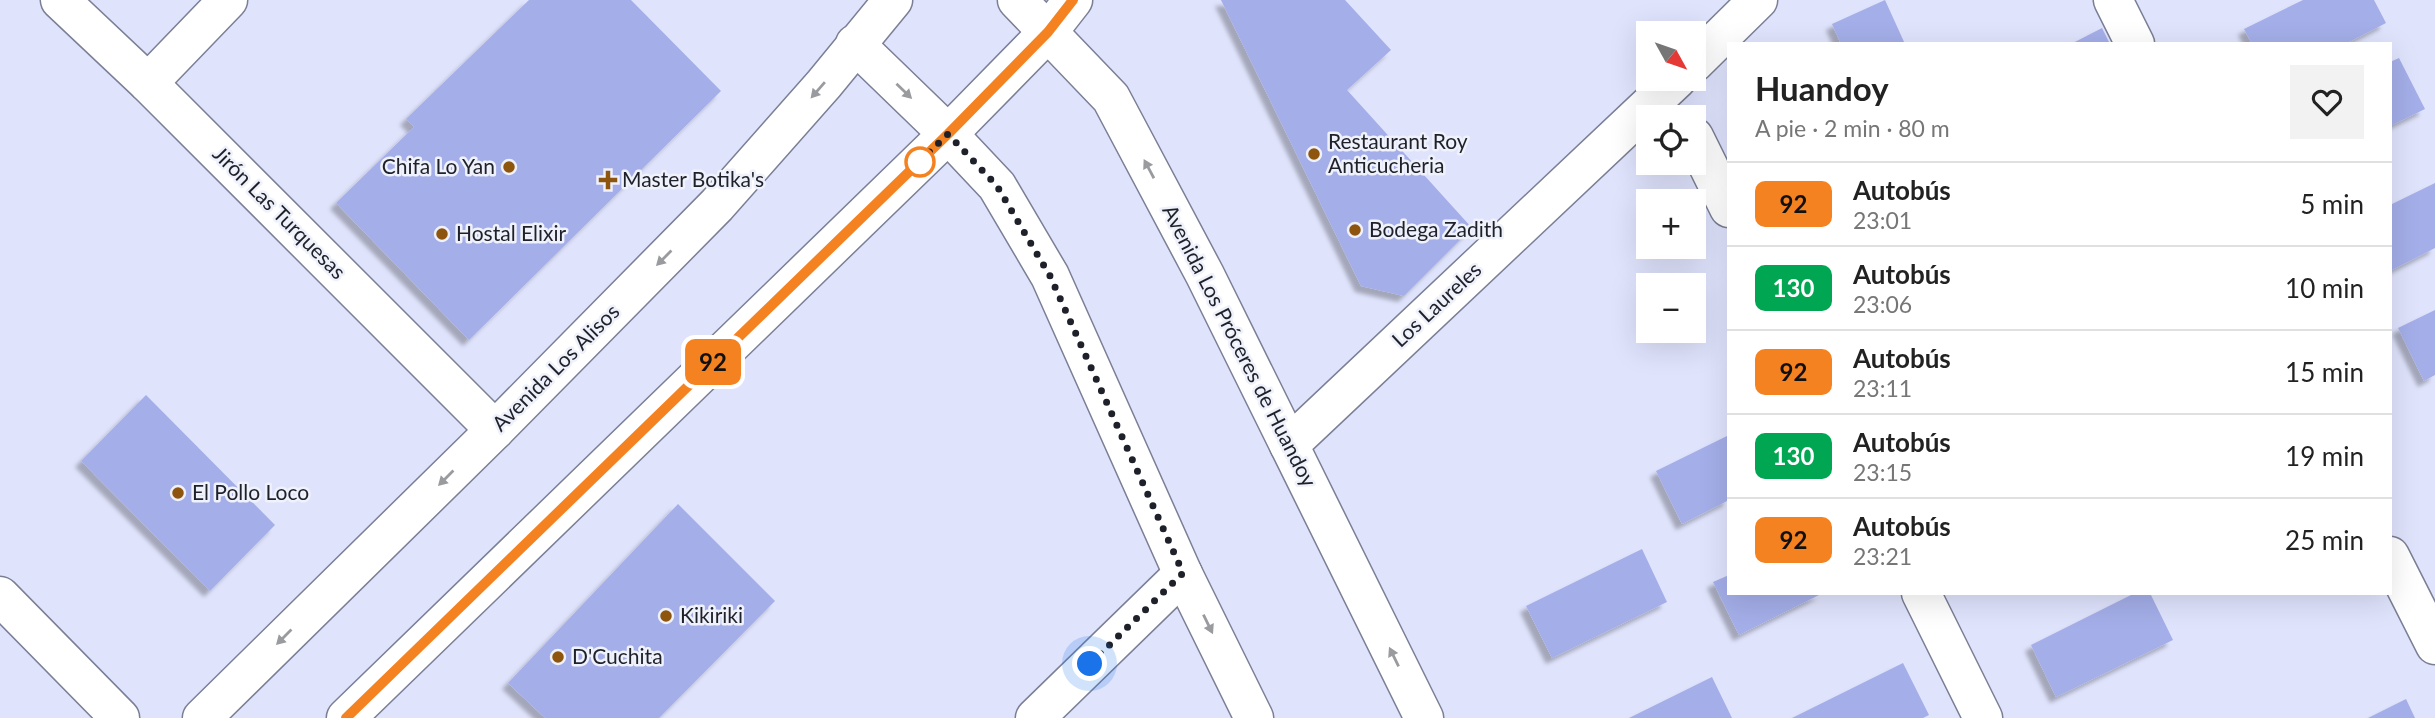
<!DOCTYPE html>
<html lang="es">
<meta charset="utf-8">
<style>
body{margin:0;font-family:Lato,sans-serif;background:#f2f2f2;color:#222;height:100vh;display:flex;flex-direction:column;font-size:26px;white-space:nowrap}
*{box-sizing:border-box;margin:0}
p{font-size:23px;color:#767676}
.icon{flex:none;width:38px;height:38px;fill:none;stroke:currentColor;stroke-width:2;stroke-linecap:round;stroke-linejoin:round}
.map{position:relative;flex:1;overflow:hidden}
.details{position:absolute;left:1727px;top:42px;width:665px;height:553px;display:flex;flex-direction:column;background:#fff;border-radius:0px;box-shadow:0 7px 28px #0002}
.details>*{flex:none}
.badge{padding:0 14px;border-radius:10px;font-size:24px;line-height:46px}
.needle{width:46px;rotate:130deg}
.controls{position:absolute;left:1636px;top:21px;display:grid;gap:14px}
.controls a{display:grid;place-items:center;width:70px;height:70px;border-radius:0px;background:#fff;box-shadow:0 7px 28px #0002;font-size:35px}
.you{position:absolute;width:35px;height:35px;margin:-18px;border:5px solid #fff;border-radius:50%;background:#1a73e8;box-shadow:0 0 0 10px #1a73e833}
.map>.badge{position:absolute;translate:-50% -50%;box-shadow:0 0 0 4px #fff}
.round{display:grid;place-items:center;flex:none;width:74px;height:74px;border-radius:0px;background:#f2f2f2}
.head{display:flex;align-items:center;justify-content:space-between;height:119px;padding:0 28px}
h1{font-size:33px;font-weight:700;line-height:52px}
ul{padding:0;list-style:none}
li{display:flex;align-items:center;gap:21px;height:84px;padding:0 28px;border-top:2px solid #e0e0e0}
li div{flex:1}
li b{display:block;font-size:26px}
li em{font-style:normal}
li .badge{min-width:77px;font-weight:700;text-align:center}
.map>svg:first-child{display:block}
.building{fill:#a4aee8;filter:url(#shadow)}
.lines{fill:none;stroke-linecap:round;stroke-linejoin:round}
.street-casing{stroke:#7b7f95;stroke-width:41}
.secondary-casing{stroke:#7b7f95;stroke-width:41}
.street{stroke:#fff;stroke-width:38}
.secondary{stroke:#fff;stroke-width:38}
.oneway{fill:#9a9b9f}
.line-casing{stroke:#fff;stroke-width:16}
.line{stroke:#f58220;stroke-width:10}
.walk{stroke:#1f212a;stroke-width:7;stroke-dasharray:0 12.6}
.poi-dot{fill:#8e550e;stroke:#eff1fb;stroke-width:2.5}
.stop-dot{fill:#fff;stroke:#f58220;stroke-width:3.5}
.labels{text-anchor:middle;stroke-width:5;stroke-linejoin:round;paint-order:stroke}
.poi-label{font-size:21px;fill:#1f212a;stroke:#eff1fb;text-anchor:start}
.street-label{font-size:21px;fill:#1f212a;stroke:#eff1fb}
</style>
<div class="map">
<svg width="2435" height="718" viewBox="0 0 2435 718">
<defs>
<filter id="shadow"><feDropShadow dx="-6" dy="6" stdDeviation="2" flood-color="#0004"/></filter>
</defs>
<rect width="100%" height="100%" fill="#dfe3fc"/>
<!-- building -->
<g class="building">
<path d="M529 0H631L721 91 469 340 336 203 414 127 406 119Z"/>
<path d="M1221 0H1345L1391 50 1347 90 1472 228 1404 296 1361 286Z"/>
<path d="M1885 0 1905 44H1841L1832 24Z"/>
<path d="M2303 0H2374L2386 23 2345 44H2252L2244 29Z"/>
<path d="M2102 28 2110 44H2071Z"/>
<path d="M2399 58 2425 109 2390 126V62Z"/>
<path d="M2435 183V248L2390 271V205Z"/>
<path d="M2435 310V375L2424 381 2398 328Z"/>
<path d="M146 395 275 525 210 591 81 461Z"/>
<path d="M1729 435V500L1682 524 1656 471Z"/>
<path d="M678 504 775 601 659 718H545L508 683Z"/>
<path d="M1642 549 1667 602 1552 658 1526 606Z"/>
<path d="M1729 575V593H1823L1739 635 1713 582Z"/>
<path d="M2135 593H2150L2173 640 2056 697 2031 645Z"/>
<path d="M1903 663 1929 715 1923 718H1792Z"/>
<path d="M1712 677 1732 718H1629Z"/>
<path d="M2406 699 2415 718H2368Z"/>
</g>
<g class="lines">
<defs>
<g id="street">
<path d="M60 0 148 83 495 430"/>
<path d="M2113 0 2135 44"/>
<path d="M1694 63 1758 0"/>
<path d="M148 83 228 0"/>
<path d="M1694 137 1729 208"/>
<path d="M1289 445 1677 79"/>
<path d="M2390 556 2435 645"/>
<path d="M1921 593 1983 718"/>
<path d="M0 596 120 718"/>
<path d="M1035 718 1183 574"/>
</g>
<g id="secondary">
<path d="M1017 0 1111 98 1205 275 1424 718"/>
<path d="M855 44 948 134 997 186 1050 276 1183 574 1254 718"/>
<path d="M202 718 495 430 717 205 824 84 893 0"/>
<path d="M346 718 948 134 1048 32 1073 0"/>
</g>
</defs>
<!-- street casing -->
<use href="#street" class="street-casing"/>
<!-- secondary casing -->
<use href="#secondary" class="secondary-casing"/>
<!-- street -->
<use href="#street" class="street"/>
<!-- secondary -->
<use href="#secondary" class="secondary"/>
</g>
<!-- one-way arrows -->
<defs><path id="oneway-solid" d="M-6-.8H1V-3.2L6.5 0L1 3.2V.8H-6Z" transform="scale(1.75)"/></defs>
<g class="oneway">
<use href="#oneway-solid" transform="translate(818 90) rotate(131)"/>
<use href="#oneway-solid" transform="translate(904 91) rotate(44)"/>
<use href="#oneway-solid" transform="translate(1149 169) rotate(-118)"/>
<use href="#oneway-solid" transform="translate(664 258) rotate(135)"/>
<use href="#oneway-solid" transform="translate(446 478) rotate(135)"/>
<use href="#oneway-solid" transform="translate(1208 624) rotate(64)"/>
<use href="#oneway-solid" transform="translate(284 637) rotate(135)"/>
<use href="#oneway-solid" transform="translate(1394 657) rotate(-116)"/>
</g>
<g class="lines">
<defs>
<path id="line" d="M346 718 948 134 1048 32 1073 0"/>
</defs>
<!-- line casing -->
<use href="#line" class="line-casing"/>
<!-- line -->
<use href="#line" class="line"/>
<!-- walk -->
<path class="walk" d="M920 162 911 170 948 134 997 186 1050 276 1183 573 1090 664"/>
</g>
<!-- markers -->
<g class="poi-dot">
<circle cx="1314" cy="154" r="7"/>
<circle cx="509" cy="167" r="7"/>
<path d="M604.5 169.5h7v7h7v7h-7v7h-7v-7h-7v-7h7z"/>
<circle cx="1355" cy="230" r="7"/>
<circle cx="442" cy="234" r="7"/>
<circle cx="178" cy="493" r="7"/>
<circle cx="666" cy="616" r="7"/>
<circle cx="558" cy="657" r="7"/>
</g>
<circle class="stop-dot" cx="920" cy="162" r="14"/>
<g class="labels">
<!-- poi labels -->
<g class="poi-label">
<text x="1328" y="149">Restaurant Roy<tspan x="1328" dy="24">Anticucheria</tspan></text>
<text x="495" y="174" text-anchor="end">Chifa Lo Yan</text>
<text x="622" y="187">Master Botika's</text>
<text x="1369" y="237">Bodega Zadith</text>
<text x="456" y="241">Hostal Elixir</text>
<text x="192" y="500">El Pollo Loco</text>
<text x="680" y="623">Kikiriki</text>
<text x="572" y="664">D'Cuchita</text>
</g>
<!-- street labels -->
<g class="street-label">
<text transform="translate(279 213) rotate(45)" y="7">Jirón Las Turquesas</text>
<text transform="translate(1437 305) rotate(-43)" y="7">Los Laureles</text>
<text transform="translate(1239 346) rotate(63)" y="7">Avenida Los Próceres de Huandoy</text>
<text transform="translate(556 368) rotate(-45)" y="7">Avenida Los Alisos</text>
</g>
</g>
</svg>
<div class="controls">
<a><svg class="needle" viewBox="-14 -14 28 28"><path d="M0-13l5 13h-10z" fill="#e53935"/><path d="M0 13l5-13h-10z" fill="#767676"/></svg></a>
<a><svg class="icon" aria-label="locate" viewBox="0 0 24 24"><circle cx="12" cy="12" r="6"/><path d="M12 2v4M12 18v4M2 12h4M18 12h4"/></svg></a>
<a>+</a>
<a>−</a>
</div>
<div class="you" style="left:1090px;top:664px"></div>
<b class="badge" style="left:713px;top:362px;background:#f58220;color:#111">92</b>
<section class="details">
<div class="head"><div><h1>Huandoy</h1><p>A pie · 2 min · 80 m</p></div><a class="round"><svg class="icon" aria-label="heart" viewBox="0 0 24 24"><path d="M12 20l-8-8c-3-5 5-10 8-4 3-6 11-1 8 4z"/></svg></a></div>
<ul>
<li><span class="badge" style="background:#f58220;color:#111">92</span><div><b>Autobús</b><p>23:01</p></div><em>5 min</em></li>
<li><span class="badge" style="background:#00a651;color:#fff">130</span><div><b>Autobús</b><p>23:06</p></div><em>10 min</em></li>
<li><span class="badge" style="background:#f58220;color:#111">92</span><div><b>Autobús</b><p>23:11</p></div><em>15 min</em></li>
<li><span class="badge" style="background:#00a651;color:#fff">130</span><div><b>Autobús</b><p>23:15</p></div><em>19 min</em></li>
<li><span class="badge" style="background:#f58220;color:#111">92</span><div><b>Autobús</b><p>23:21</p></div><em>25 min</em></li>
</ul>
</section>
</div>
